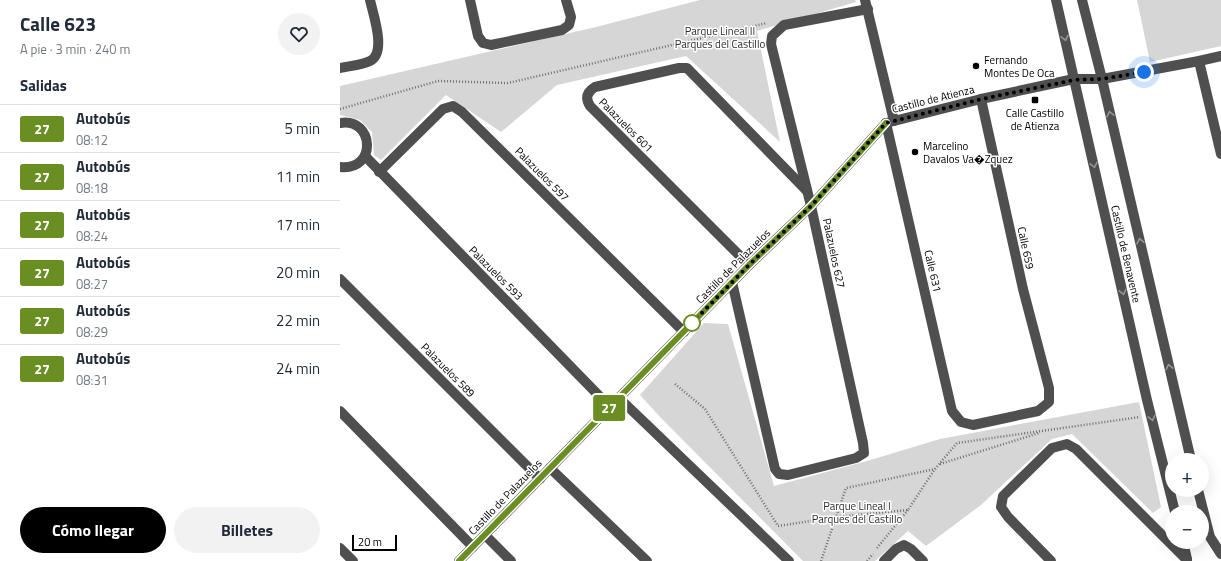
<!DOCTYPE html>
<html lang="es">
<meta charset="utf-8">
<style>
body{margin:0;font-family:"Titillium Web",sans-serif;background:#f2f2f3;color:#1f2937;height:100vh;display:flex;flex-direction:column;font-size:15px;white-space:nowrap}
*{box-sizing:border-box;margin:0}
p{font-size:13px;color:#747a83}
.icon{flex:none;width:22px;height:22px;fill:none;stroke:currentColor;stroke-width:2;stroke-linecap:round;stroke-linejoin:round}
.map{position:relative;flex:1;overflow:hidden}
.panel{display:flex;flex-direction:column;background:#fff;width:340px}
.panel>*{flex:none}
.badge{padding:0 8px;border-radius:3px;font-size:14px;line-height:26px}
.fabs{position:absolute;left:825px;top:453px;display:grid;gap:8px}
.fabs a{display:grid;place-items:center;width:44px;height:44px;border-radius:50%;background:#fff;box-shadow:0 4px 16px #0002;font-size:20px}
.scale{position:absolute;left:12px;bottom:10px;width:45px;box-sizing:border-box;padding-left:4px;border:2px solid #000;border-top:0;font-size:11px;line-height:14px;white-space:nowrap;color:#000;-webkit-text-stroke:3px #fff;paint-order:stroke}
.you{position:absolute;width:20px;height:20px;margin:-10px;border:3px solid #fff;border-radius:50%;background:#1a73e8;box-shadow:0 0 0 6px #1a73e833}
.map>.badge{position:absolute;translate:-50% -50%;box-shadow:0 0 0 2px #fff}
h2{padding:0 20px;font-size:15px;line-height:36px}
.round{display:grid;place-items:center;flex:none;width:42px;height:42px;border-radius:21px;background:#f2f2f3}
.headline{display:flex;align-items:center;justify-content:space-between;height:68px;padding:0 20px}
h1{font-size:19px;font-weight:700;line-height:30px}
.primary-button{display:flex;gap:8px;margin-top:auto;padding:8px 20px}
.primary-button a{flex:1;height:46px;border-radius:24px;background:#000;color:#fff;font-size:16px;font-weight:700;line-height:46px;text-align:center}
.primary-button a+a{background:#f2f2f3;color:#1f2937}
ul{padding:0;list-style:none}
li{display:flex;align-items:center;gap:12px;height:48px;padding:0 20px;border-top:1px solid #e0e1e3}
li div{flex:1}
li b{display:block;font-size:15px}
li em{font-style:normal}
li .badge{min-width:44px;font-weight:700;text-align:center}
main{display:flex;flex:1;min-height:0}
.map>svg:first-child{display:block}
.green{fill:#d6d6d6}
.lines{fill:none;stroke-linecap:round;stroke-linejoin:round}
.path{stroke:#717171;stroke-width:2.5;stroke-dasharray:1 2;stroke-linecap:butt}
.minor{stroke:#4f4f4f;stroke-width:10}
.oneway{stroke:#959595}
.line-casing{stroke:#fff;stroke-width:9}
.line{stroke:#6b8e23;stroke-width:6}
.walk{stroke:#000;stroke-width:4;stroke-dasharray:0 7.2}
.poi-dot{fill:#000;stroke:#fff;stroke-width:1.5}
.stop-dot{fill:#fff;stroke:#6b8e23;stroke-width:2}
.labels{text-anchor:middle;stroke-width:3;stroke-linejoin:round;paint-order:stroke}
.park-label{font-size:11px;fill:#2d2d2d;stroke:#fff}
.poi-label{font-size:11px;fill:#000;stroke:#fff;text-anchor:start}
.street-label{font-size:11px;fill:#000;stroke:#fff}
</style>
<main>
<section class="panel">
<div class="headline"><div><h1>Calle 623</h1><p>A pie · 3 min · 240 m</p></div><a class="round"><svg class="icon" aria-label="heart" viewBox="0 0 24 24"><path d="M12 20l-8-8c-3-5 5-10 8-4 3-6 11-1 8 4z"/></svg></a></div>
<h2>Salidas</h2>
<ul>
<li><span class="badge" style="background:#6b8e23;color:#fff">27</span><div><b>Autobús</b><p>08:12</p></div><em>5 min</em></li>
<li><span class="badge" style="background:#6b8e23;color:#fff">27</span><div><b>Autobús</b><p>08:18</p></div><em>11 min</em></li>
<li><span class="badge" style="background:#6b8e23;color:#fff">27</span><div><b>Autobús</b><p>08:24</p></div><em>17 min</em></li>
<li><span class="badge" style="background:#6b8e23;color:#fff">27</span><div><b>Autobús</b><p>08:27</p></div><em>20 min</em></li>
<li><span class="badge" style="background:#6b8e23;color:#fff">27</span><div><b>Autobús</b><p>08:29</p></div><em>22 min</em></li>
<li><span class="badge" style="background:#6b8e23;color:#fff">27</span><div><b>Autobús</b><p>08:31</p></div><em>24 min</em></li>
</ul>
<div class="primary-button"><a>Cómo llegar</a><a>Billetes</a></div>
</section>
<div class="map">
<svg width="881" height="561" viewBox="0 0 881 561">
<rect width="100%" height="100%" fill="#fff"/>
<!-- green -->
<g class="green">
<path d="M360 0H515L516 2 417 31 440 142 346 56 217 85 161 132 106 95 41 160 34 155 32 132 20 120 0 115V86L256 27Z"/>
<path d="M797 0H881V46L810 62Z"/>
<path d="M364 323 388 324 434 486 527 461 600 439 799 402 821 507 813 513 732 434 712 439 641 505 586 546 568 531 535 561H463L322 419 300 395Z"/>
</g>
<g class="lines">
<!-- path -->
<g class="path">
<path d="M0 109 98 81 168 83 427 23"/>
<path d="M335 384 365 409 438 526 496 517 568 510 595 469 617 443 800 417"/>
<path d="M600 464 699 433"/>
<path d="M537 548 568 510"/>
<path d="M481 561 506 488 595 469"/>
<path d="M527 561 533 554"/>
</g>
<!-- minor -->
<g class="minor">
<path d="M130 0 138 36 143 43 151 45 222 30 229 25 231 17 226 0"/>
<path d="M525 0 554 121"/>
<path d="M716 0 807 400 835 512"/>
<path d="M742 0 762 79 851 460"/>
<path d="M859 61 881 154"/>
<path d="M0 68C9 66 22 65 30 61 47 53 33 14 30 0"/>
<path d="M0 123C34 117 38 171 0 167"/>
<path d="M546 123 612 411 621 422 633 425 698 411 709 402V388L683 289 641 99"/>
<path d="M546 123 641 99 734 79H762L859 61 881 56"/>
<path d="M25 156 270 407"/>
<path d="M39 172 103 109 113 106 122 112 344 332"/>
<path d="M409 265 250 106C245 98 247 92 255 87L339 68H347L467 191"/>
<path d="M0 279 200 479"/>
<path d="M392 282 435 469 439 474 448 475 516 458 524 453 523 443 471 206 431 44 432 36 444 25 528 9"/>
<path d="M279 398 449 561"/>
<path d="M0 411 133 547"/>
<path d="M210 468 307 561"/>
<path d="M858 490 870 537 881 554"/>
<path d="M145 535 171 561"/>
<path d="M843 542 847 559"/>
<path d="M0 548 13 561"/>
<path d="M119 561 409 265 471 206 546 123"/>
<path d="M544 561 556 549 564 545 571 549 583 561"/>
<path d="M711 561 668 517 661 507 663 496 712 448 727 444 736 449 847 560"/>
</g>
</g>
<!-- one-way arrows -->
<defs><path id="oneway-chevron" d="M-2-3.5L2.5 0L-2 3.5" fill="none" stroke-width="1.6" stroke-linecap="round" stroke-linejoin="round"/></defs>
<g class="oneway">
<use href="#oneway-chevron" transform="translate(725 38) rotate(77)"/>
<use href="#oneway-chevron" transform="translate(770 114) rotate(-103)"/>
<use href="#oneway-chevron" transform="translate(754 165) rotate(77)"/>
<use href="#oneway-chevron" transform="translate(800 241) rotate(-103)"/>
<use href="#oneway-chevron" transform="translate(783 292) rotate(77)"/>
<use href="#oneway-chevron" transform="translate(829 367) rotate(-103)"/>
<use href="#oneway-chevron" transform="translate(812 418) rotate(76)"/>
</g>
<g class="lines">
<defs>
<path id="line" d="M119 561 409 265 471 206 546 123"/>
</defs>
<!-- line casing -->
<use href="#line" class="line-casing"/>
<!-- line -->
<use href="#line" class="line"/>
<!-- walk -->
<path class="walk" d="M352 323 409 265 471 206 546 123 642 99 734 80 762 79 804 72"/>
</g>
<!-- markers -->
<g class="poi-dot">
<circle cx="636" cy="66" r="4"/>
<rect x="691" y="96" width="8" height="8" rx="2"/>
<circle cx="575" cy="152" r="4"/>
</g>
<circle class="stop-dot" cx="352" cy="323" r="8"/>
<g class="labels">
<!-- park labels -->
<g class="park-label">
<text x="380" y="35">Parque Lineal II<tspan x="380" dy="13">Parques del Castillo</tspan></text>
<text x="517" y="510">Parque Lineal I<tspan x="517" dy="13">Parques del Castillo</tspan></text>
</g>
<!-- poi labels -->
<g class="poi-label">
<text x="644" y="64">Fernando<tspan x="644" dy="13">Montes De Oca</tspan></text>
<text x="695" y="117" text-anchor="middle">Calle Castillo<tspan x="695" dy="13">de Atienza</tspan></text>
<text x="583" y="150">Marcelino<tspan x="583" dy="13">Davalos Va�Zquez</tspan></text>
</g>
<!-- street labels -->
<g class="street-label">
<text transform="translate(593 99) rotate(-14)" y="4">Castillo de Atienza</text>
<text transform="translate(286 125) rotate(45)" y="4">Palazuelos 601</text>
<text transform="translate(202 174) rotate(45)" y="4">Palazuelos 597</text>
<text transform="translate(686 248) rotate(78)" y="4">Calle 659</text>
<text transform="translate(494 253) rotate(78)" y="4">Palazuelos 627</text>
<text transform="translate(786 254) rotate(77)" y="4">Castillo de Benavente</text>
<text transform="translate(393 266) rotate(-45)" y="4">Castillo de Palazuelos</text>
<text transform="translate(593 271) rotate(77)" y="4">Calle 631</text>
<text transform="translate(156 273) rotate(45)" y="4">Palazuelos 593</text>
<text transform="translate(108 370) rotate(45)" y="4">Palazuelos 589</text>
<text transform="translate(165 497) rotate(-46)" y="4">Castillo de Palazuelos</text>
</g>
</g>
</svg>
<div class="fabs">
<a>+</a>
<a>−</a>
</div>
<div class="scale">20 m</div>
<div class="you" style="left:804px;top:72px"></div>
<b class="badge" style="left:269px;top:408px;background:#6b8e23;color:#fff">27</b>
</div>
</main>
